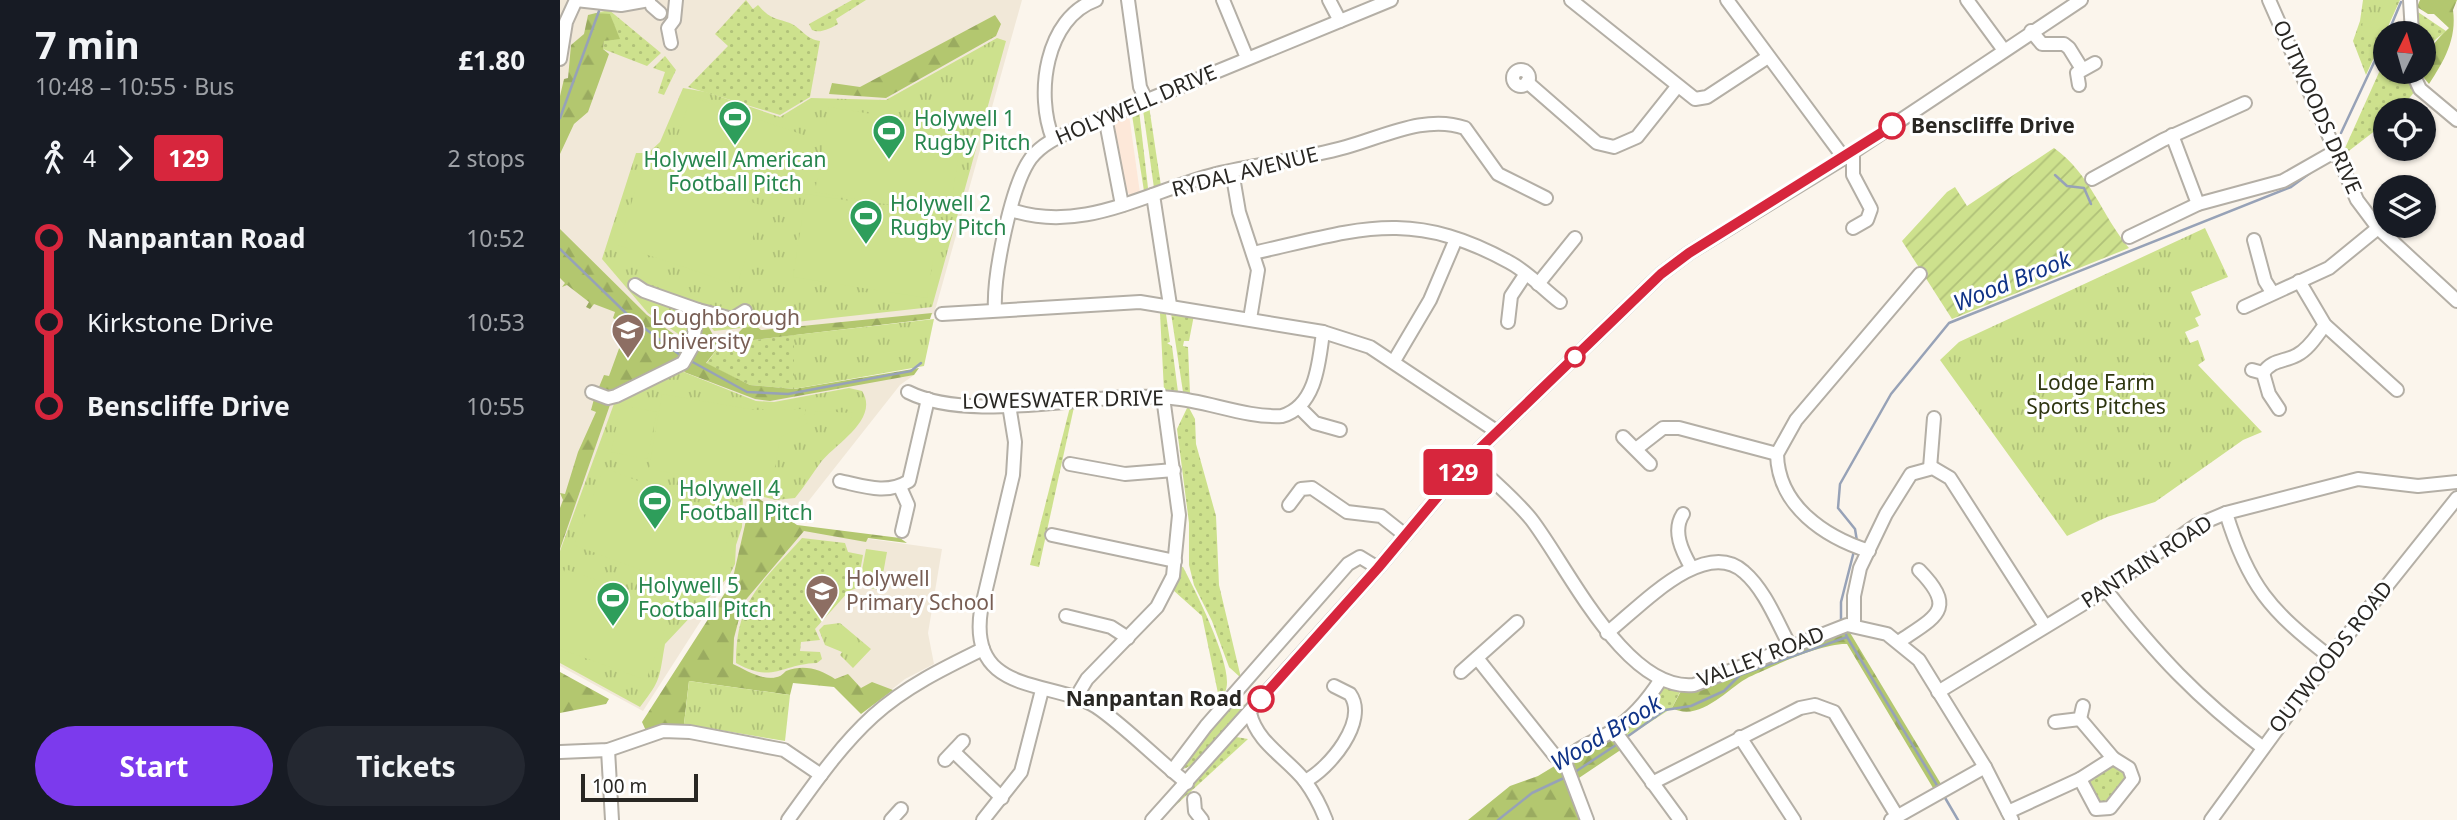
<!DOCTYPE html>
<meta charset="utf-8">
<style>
body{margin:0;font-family:"Noto Sans",sans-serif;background:#242831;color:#f1f3f6;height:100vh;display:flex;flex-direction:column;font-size:26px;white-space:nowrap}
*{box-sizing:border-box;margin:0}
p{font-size:23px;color:#9ea1a6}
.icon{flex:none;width:38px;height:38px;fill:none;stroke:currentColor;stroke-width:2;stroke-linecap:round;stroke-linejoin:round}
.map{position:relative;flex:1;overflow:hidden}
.panel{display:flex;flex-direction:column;background:#171b24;width:560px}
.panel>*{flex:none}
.badge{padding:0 14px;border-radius:5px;font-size:24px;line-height:46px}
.needle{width:46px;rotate:5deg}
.fabs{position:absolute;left:1813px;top:21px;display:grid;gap:14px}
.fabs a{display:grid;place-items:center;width:63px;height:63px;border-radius:50%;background:#171b24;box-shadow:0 2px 5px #0004;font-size:35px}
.scale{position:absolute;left:21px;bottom:18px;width:117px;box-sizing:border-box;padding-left:7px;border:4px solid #292723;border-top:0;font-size:19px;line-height:24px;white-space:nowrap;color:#292723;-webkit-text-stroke:5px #fff;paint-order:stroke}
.map>.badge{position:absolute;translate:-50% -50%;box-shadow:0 0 0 4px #fff}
.legs{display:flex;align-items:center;gap:10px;height:77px;padding:0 35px;font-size:23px}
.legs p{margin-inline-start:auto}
.summary{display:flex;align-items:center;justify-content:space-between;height:119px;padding:0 35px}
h1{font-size:38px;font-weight:700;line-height:52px}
.cta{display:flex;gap:14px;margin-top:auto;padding:14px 35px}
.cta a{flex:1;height:80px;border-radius:42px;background:#7c3aed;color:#fff;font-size:28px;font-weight:700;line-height:80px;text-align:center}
.cta a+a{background:#242831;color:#f1f3f6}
ul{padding:0 35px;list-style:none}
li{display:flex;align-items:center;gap:24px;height:84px;font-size:26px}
li i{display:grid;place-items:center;width:10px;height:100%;margin:0 9px;background:currentColor}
li i::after{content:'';width:18px;height:18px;margin:-9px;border:5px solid;border-radius:50%;background:#171b24}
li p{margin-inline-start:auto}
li:first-child i{background:linear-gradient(#0000 50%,currentColor 0)}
li:last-child i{background:linear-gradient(currentColor 50%,#0000 0)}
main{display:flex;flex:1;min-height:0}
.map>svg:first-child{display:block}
.commercial{fill:#fde8d9}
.built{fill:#f1e8d8}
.grass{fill:url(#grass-dots)}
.forest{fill:url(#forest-firs)}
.park{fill:url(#park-tufts)}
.garden{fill:url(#garden-furrows)}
.pitch{fill:#cde18d}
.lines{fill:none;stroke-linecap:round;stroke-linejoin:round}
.stream{stroke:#97a2b7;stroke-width:2.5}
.minor-casing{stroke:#b4afa6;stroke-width:16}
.minor{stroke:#fff;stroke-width:12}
.line-1-casing{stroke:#fff;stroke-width:16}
.line-1{stroke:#d7263d;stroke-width:10}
.stop-1-dot{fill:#fff;stroke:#d7263d;stroke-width:3.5}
.labels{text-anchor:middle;stroke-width:6;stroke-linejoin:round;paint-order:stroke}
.street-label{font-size:21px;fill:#292723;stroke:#fff}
.leisure-label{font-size:21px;fill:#27864d;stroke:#fff;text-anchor:start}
.stop-label{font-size:21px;font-weight:bold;fill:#292723;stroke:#fff;text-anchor:start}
.education-label{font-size:21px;fill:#785e54;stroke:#fff;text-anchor:start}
.park-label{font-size:21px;fill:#2e3610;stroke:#fff}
.water-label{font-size:23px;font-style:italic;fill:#103387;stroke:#fff}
</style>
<main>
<section class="panel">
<div class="summary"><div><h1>7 min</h1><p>10:48 – 10:55 · Bus</p></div><b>£1.80</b></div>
<div class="legs"><svg class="icon" aria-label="walk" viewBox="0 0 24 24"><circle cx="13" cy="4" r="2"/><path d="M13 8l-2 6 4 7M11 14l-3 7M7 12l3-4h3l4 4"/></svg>4<svg class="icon" aria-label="forward" viewBox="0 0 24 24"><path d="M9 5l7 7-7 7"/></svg><b class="badge" style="background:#d7263d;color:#fff">129</b><p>2 stops</p></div>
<ul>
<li><i style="color:#d7263d"></i><b>Nanpantan Road</b><p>10:52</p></li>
<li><i style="color:#d7263d"></i><span>Kirkstone Drive</span><p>10:53</p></li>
<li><i style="color:#d7263d"></i><b>Benscliffe Drive</b><p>10:55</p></li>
</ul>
<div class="cta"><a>Start</a><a>Tickets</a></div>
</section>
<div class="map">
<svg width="1897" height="820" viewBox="0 0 1897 820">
<defs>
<pattern id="grass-dots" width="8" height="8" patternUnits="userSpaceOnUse" patternTransform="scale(1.75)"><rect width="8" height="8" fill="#cde18d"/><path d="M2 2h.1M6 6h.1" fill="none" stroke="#b0c179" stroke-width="1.8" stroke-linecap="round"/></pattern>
<pattern id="forest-firs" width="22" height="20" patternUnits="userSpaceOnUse" patternTransform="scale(1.75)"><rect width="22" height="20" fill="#b3c76f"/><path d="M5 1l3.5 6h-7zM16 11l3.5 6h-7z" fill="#9aab60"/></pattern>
<pattern id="park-tufts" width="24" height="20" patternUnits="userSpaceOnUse" patternTransform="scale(1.75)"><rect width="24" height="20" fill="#cde18d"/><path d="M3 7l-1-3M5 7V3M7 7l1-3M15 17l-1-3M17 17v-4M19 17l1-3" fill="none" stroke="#b0c179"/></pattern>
<pattern id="garden-furrows" width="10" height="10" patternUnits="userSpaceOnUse" patternTransform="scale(1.75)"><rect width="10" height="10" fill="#cde18d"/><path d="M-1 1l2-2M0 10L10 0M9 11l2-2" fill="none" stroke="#b0c179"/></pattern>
</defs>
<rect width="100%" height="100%" fill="#fbf5ec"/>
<!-- commercial -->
<path class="commercial" d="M569 115 580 193 572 196 564 190 551 126 553 121Z"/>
<!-- built -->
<g class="built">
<path d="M0 0H462L374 314 150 337 195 399 354 375 340 385 232 522 167 580 83 711 0 666Z"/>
<path d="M238 529 382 549 368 633 374 664 345 679 302 713 272 682 192 676 128 659Z"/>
</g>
<!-- grass -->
<g class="grass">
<path d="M186 0 193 9 198 5C212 21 215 17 232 24 243 30 246 39 260 41L250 97 220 115 128 87 168 46 155 34Z"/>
<path d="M292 0H306L276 19 278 24C271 28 260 34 252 30L249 24Z"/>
<path d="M1803 0H1840L1806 75 1793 41 1800 21Z"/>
<path d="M49 10 101 53 87 66 43 49 44 41 59 38 50 15 36 13Z"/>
<path d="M1855 10 1886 31 1875 40 1864 60V33H1855Z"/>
<path d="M105 56 116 70 104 95 98 93 105 72 93 68Z"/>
<path d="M1825 59V72H1849L1857 89 1839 110H1825V123L1781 157Z"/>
<path d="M589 106 601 186 594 188 583 110Z"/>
<path d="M579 110 588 188 584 191 572 115Z"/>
<path d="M600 313 606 314 610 342 607 343 612 346 618 392 604 391Z"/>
<path d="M611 313 634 315 629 341H624L623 346 628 347 630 394 623 392Z"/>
<path d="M234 335V389L190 385 146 364 161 344Z"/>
<path d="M628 406 635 419 636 444 656 516 659 585 681 678 669 667 652 621 634 585 629 565V523L617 429Z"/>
<path d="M510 407H514L479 567 470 565Z"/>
<path d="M242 538 285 543 288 552 303 555 297 588 289 591 255 629 260 640 241 642 240 651 260 652 262 659 257 663C221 664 213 684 176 663 176 599 202 583 242 538Z"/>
<path d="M619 566 623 567C636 592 667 654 667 682 667 690 664 696 660 703L642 616 613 590Z"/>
<path d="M1101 679 1123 686 1112 708 1061 741 1054 730Z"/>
<path d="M673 703 686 705C675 720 639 769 621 769L619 767Z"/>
<path d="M676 737 688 739 615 806V805Z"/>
<path d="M1553 758 1571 772 1545 811 1520 779Z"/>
</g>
<!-- forest -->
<g class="forest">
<path d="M1860 0H1897L1893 10C1897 39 1884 61 1869 84L1859 72H1864C1864 53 1875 41 1889 28L1874 14H1868L1857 7Z"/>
<path d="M36 13 50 14 60 39 44 41 43 49 49 54 28 112 14 124 0 154V96L4 79 8 78 11 45 24 34 28 15Z"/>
<path d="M435 15 441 24 436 36 326 98 269 94 272 83 300 87Z"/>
<path d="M0 229 87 315 128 344 118 363 50 394 39 387 44 375 49 376 65 332 59 330 61 324 53 318 55 312 34 304 30 309 26 307 29 302 7 285 2 287 5 283 0 278Z"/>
<path d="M372 313 370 319 161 344 146 363 190 385 234 389 359 368 354 375 210 401 195 399 124 372 138 350 139 329 146 322 153 335 177 334 190 321 201 330Z"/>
<path d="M34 399 51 402 0 549V508L3 500 0 493 5 494 18 452 36 412 31 410Z"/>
<path d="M192 494 237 525 340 538 347 543 308 538 306 542 244 531 183 603 174 638 173 664C186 670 202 681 217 677 220 677 224 673 226 671 244 664 260 669 275 679L288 674 301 688 312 682 333 690 301 714 274 687 233 683 230 695 129 681 124 724 108 725 87 733 82 722 172 582Z"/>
<path d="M1289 631 1381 784 1373 788 1287 644C1262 643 1213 666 1189 677 1168 688 1140 723 1112 708L1121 691 1138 689Z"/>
<path d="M0 672 49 699 46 704 0 713Z"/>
<path d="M1054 730 1065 747 1013 782 1027 820H908L950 786 978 776Z"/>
</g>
<!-- park -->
<g class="park">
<path d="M1804 0H1834V9L1820 38 1802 31Z"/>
<path d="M437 38 446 41 372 307 154 331 146 320 127 340 88 313 42 259 76 153H88L100 142 123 88 146 92 220 117 251 98 326 100Z"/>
<path d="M1645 228 1668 277 1631 292 1641 315 1635 318 1639 326 1625 332 1630 343 1638 340 1645 360 1638 365 1702 432 1683 440 1595 502 1547 517 1507 536 1380 360 1399 342Z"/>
<path d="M374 319 364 366 234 389V335Z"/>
<path d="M121 371 196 401 214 402 289 388 302 391C320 419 275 444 261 462 252 474 244 487 235 498L216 500 188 493 183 497 182 527 176 545 175 564 169 576 105 644C99 677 102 679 80 707L0 663V551L55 401Z"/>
<path d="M280 623 311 649 293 668 280 655 282 652 265 645 259 630 264 625Z"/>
<path d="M129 681 230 695 225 741 124 724Z"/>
</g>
<!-- garden -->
<path class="garden" d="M1494 148C1530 173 1542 216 1569 248L1392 319 1342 241 1387 192 1395 187 1407 206Z"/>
<!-- pitch -->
<g class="pitch">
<path d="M131 97 241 134 220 198 109 161Z"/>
<path d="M269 107 403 129 389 215 255 192Z"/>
<path d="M83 167 203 206 177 285 58 245Z"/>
<path d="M246 194 380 215 367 298 233 277Z"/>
<path d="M102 394 195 410 245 409 246 414 238 418 247 420 248 423 220 437 211 490 89 469Z"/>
<path d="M61 405 97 412 87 459 51 452Z"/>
<path d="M256 411 293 413 284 437 254 417Z"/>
<path d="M44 468 176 518 147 594 14 545Z"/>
<path d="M306 549 327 552 320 590 299 586Z"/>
<path d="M5 569 113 607 86 680 0 649V584Z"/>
</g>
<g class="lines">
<!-- stream -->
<g class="stream">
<path d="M1828 33 1841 2"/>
<path d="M0 118 39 11"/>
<path d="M1781 133 1825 39"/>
<path d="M1495 175 1507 186 1524 188 1531 204"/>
<path d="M0 249 71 318 120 355"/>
<path d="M129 360 187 392 228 394 351 371 361 363"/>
<path d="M1297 541 1295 529 1278 508 1280 484 1331 394 1389 323 1731 187 1757 168"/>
<path d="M1281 623V602L1294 551"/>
<path d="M1287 637 1378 787"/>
<path d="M1064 739 1105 710 1131 706 1164 691 1180 675 1287 637 1285 632"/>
<path d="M1015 772 1059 743"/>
<path d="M1384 796 1398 820"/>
<path d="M938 820 972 793 1006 777"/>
</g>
<defs>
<g id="minor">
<path d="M16 0 61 5 89 0"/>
<path d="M568 0 580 87 586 100"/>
<path d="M663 0 687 58"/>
<path d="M769 0 780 21"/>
<path d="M1011 0 1135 99 1147 97 1208 57"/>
<path d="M1167 0 1284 158"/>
<path d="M1407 0 1443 49"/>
<path d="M1709 0 1797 200 1818 228 1897 301"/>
<path d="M1850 0 1852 33"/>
<path d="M92 6 100 13"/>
<path d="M1471 31 1482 44H1504L1509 48 1522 69"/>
<path d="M111 43 108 28 114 20 116 0"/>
<path d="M0 59 6 22 16 0"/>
<circle cx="961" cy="78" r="8"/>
<path d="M1852 72 1860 89 1897 120"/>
<path d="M967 82 1037 143 1054 147 1077 137 1116 88"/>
<path d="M1519 85 1517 73 1535 63"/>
<path d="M545 117 562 205"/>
<path d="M1612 135 1638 204"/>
<path d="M493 139C475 95 485 18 536 0"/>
<path d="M672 171 679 212 698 270 690 319"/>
<path d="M1532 179 1603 140 1685 103"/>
<path d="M593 195 610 305"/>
<path d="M451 210C523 234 586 192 656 174 699 164 743 159 786 147 823 137 866 114 905 128L938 174 986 198"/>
<path d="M1293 228 1307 220 1311 209 1293 175V152"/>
<path d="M1569 237 1638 204 1723 181 1774 152"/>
<path d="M1694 240 1705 281 1712 292"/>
<path d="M693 253C797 230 849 207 949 262 968 272 983 289 1000 302"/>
<path d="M1739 281 1765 325 1837 390"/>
<path d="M978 284 1015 238"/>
<path d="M75 285 84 291 138 310"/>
<path d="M1684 307 1769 268 1818 228"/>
<path d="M435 310C433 276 451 185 471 158 482 144 496 138 512 131L831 0"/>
<path d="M382 314 580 302 763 332 810 347 936 431"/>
<path d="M948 322 951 296 965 275"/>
<path d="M834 361 870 300 896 239"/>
<path d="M1692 370 1703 373 1709 394 1719 409"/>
<path d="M1703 373C1713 359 1724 362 1737 355 1749 349 1757 335 1765 325"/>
<path d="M32 392 48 398 56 396 123 363 132 347 138 310 172 319 185 311"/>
<path d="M348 392C414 425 536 390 612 398 648 401 686 418 722 416 756 406 759 363 763 332"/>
<path d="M449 405 455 442 453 475 421 610C407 699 498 678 541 710 571 732 598 760 627 783"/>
<path d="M740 408 755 423 780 430"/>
<path d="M1063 437 1090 464"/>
<path d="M1076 449 1103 428H1119L1217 454"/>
<path d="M909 459C930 478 953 497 971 519 1007 565 1065 692 1134 685L1287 625 1327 634 1359 660 1425 767 1452 820"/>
<path d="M510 464 565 474 614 470"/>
<path d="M1370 468 1374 418"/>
<path d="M280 481C303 486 327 495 349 481L368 399"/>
<path d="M340 487 348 505 342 531"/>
<path d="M729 505 741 489 752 488 787 512 821 516 845 535"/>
<path d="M1666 513C1688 585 1710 611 1770 657"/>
<path d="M1123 514C1112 531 1122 551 1131 567"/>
<path d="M492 535 615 561"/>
<path d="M1309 551C1265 537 1218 506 1217 454L1236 420 1360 274"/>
<path d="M1546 590C1596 654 1637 698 1702 747"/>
<path d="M506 616 551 627 568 638"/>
<path d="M1294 625V596L1300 568 1326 514 1351 474 1373 468 1390 478 1485 626"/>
<path d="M1047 633C1079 608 1144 536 1184 572 1205 590 1217 622 1230 646"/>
<path d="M1340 641C1377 616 1397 609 1359 570"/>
<path d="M917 658 995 756 1005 762"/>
<path d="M901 672 957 622"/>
<path d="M1378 692 1546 590 1635 526 1666 513 1798 479 1858 486 1897 482"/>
<path d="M515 699 527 679 597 607 613 576 619 515 603 397"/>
<path d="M690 713C697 743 727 758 745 781 753 792 761 807 766 820"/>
<path d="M1495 722 1520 719 1523 706"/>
<path d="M1054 730 1120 820"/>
<path d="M1180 737 1234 820"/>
<path d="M48 750 52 820"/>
<path d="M0 752 48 750 103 731 130 732 224 750 261 775"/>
<path d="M394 752 442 798"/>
<path d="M385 760 403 741"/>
<path d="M1005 762C1016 747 1037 741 1052 731 1071 719 1089 698 1101 679"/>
<path d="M1005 762 1027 820"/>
<path d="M612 771 646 726 788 564 800 557 818 568"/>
<path d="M1520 779 1536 809 1550 808 1573 779 1569 768 1553 758"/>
<path d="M745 781C769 769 809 721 790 694L774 686"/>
<path d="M1092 783 1240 708 1255 705 1274 712 1337 816"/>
<path d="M634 799 635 811 642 820"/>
<path d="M1448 812 1520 779 1553 758 1520 719"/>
<path d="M228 820C254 784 280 746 313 716 345 687 384 668 423 649"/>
<path d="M331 820 341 809"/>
<path d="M423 820 461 772 482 690"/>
<path d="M592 820 818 568 909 459 1101 274 1129 253 1284 158 1521 0"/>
<path d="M1331 820 1425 767"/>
<path d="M1651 820 1770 657 1897 498"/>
</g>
</defs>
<!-- minor casing -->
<use href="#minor" class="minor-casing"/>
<!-- minor -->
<use href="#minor" class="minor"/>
</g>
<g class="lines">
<defs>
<path id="line-1" d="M701 699 818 568 909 459 1101 274 1129 253 1332 126"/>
</defs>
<!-- line-1 casing -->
<use href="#line-1" class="line-1-casing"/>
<!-- line-1 -->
<use href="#line-1" class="line-1"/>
</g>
<!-- icons -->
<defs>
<symbol id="stadium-pin" viewBox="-11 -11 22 30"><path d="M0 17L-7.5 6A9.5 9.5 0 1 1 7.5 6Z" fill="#2e9e5b" stroke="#fff"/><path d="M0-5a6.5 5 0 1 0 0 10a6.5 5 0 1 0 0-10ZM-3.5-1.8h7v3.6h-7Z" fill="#fff"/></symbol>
<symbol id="university-pin" viewBox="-11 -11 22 30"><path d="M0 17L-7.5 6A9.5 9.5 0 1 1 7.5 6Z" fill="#8d6e63" stroke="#fff"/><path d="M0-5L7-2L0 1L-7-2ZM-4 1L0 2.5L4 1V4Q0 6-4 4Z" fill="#fff"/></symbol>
<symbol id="school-pin" viewBox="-11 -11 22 30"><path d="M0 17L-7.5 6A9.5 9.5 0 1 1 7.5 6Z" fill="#8d6e63" stroke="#fff"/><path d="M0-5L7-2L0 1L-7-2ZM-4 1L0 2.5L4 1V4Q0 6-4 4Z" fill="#fff"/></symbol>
</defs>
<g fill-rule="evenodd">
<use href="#stadium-pin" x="156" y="98" width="38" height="52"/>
<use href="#stadium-pin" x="310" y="112" width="38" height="52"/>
<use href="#stadium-pin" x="287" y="197" width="38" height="52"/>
<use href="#university-pin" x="49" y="311" width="38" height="52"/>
<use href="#stadium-pin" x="76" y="482" width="38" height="52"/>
<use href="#school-pin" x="243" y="572" width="38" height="52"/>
<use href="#stadium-pin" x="34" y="579" width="38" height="52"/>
</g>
<!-- markers -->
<g class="stop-1-dot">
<circle cx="1332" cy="126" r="12"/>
<circle cx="1015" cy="357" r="9"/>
<circle cx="701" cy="699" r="12"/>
</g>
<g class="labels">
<!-- street labels -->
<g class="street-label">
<text transform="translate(576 105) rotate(-23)" y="7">HOLYWELL DRIVE</text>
<text transform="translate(1757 107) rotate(66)" y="7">OUTWOODS DRIVE</text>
<text transform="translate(685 172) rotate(-14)" y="7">RYDAL AVENUE</text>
<text transform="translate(503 400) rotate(-1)" y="7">LOWESWATER DRIVE</text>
<text transform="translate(1587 562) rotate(-33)" y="7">PANTAIN ROAD</text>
<text transform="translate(1201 657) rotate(-21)" y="7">VALLEY ROAD</text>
<text transform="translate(1771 657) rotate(-52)" y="7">OUTWOODS ROAD</text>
</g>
<!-- leisure labels -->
<g class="leisure-label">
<text x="354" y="126">Holywell 1<tspan x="354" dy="24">Rugby Pitch</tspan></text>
<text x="175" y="167" text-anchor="middle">Holywell American<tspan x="175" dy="24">Football Pitch</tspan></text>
<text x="330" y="211">Holywell 2<tspan x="330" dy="24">Rugby Pitch</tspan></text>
<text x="119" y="496">Holywell 4<tspan x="119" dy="24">Football Pitch</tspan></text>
<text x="78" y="593">Holywell 5<tspan x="78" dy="24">Football Pitch</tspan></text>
</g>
<!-- stop labels -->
<g class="stop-label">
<text x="1351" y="133">Benscliffe Drive</text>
<text x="682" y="706" text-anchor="end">Nanpantan Road</text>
</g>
<!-- education labels -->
<g class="education-label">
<text x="92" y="325">Loughborough<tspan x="92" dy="24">University</tspan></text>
<text x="286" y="586">Holywell<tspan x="286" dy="24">Primary School</tspan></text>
</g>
<!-- park labels -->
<g class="park-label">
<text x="1536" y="390">Lodge Farm<tspan x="1536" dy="24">Sports Pitches</tspan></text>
</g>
<!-- water labels -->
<g class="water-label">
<text transform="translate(1452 281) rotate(-22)" y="8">Wood Brook</text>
<text transform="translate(1046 733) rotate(-31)" y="8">Wood Brook</text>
</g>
</g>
</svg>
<div class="fabs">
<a><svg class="needle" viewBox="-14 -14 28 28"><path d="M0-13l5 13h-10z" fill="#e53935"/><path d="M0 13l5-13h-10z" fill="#9ea1a6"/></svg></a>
<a><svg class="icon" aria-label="locate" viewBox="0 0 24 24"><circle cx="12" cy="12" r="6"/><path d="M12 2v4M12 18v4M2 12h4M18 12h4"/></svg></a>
<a><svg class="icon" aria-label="layers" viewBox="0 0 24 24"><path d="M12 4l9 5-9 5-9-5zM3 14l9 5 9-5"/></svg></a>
</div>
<div class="scale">100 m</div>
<b class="badge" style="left:898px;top:472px;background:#d7263d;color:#fff">129</b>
</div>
</main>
